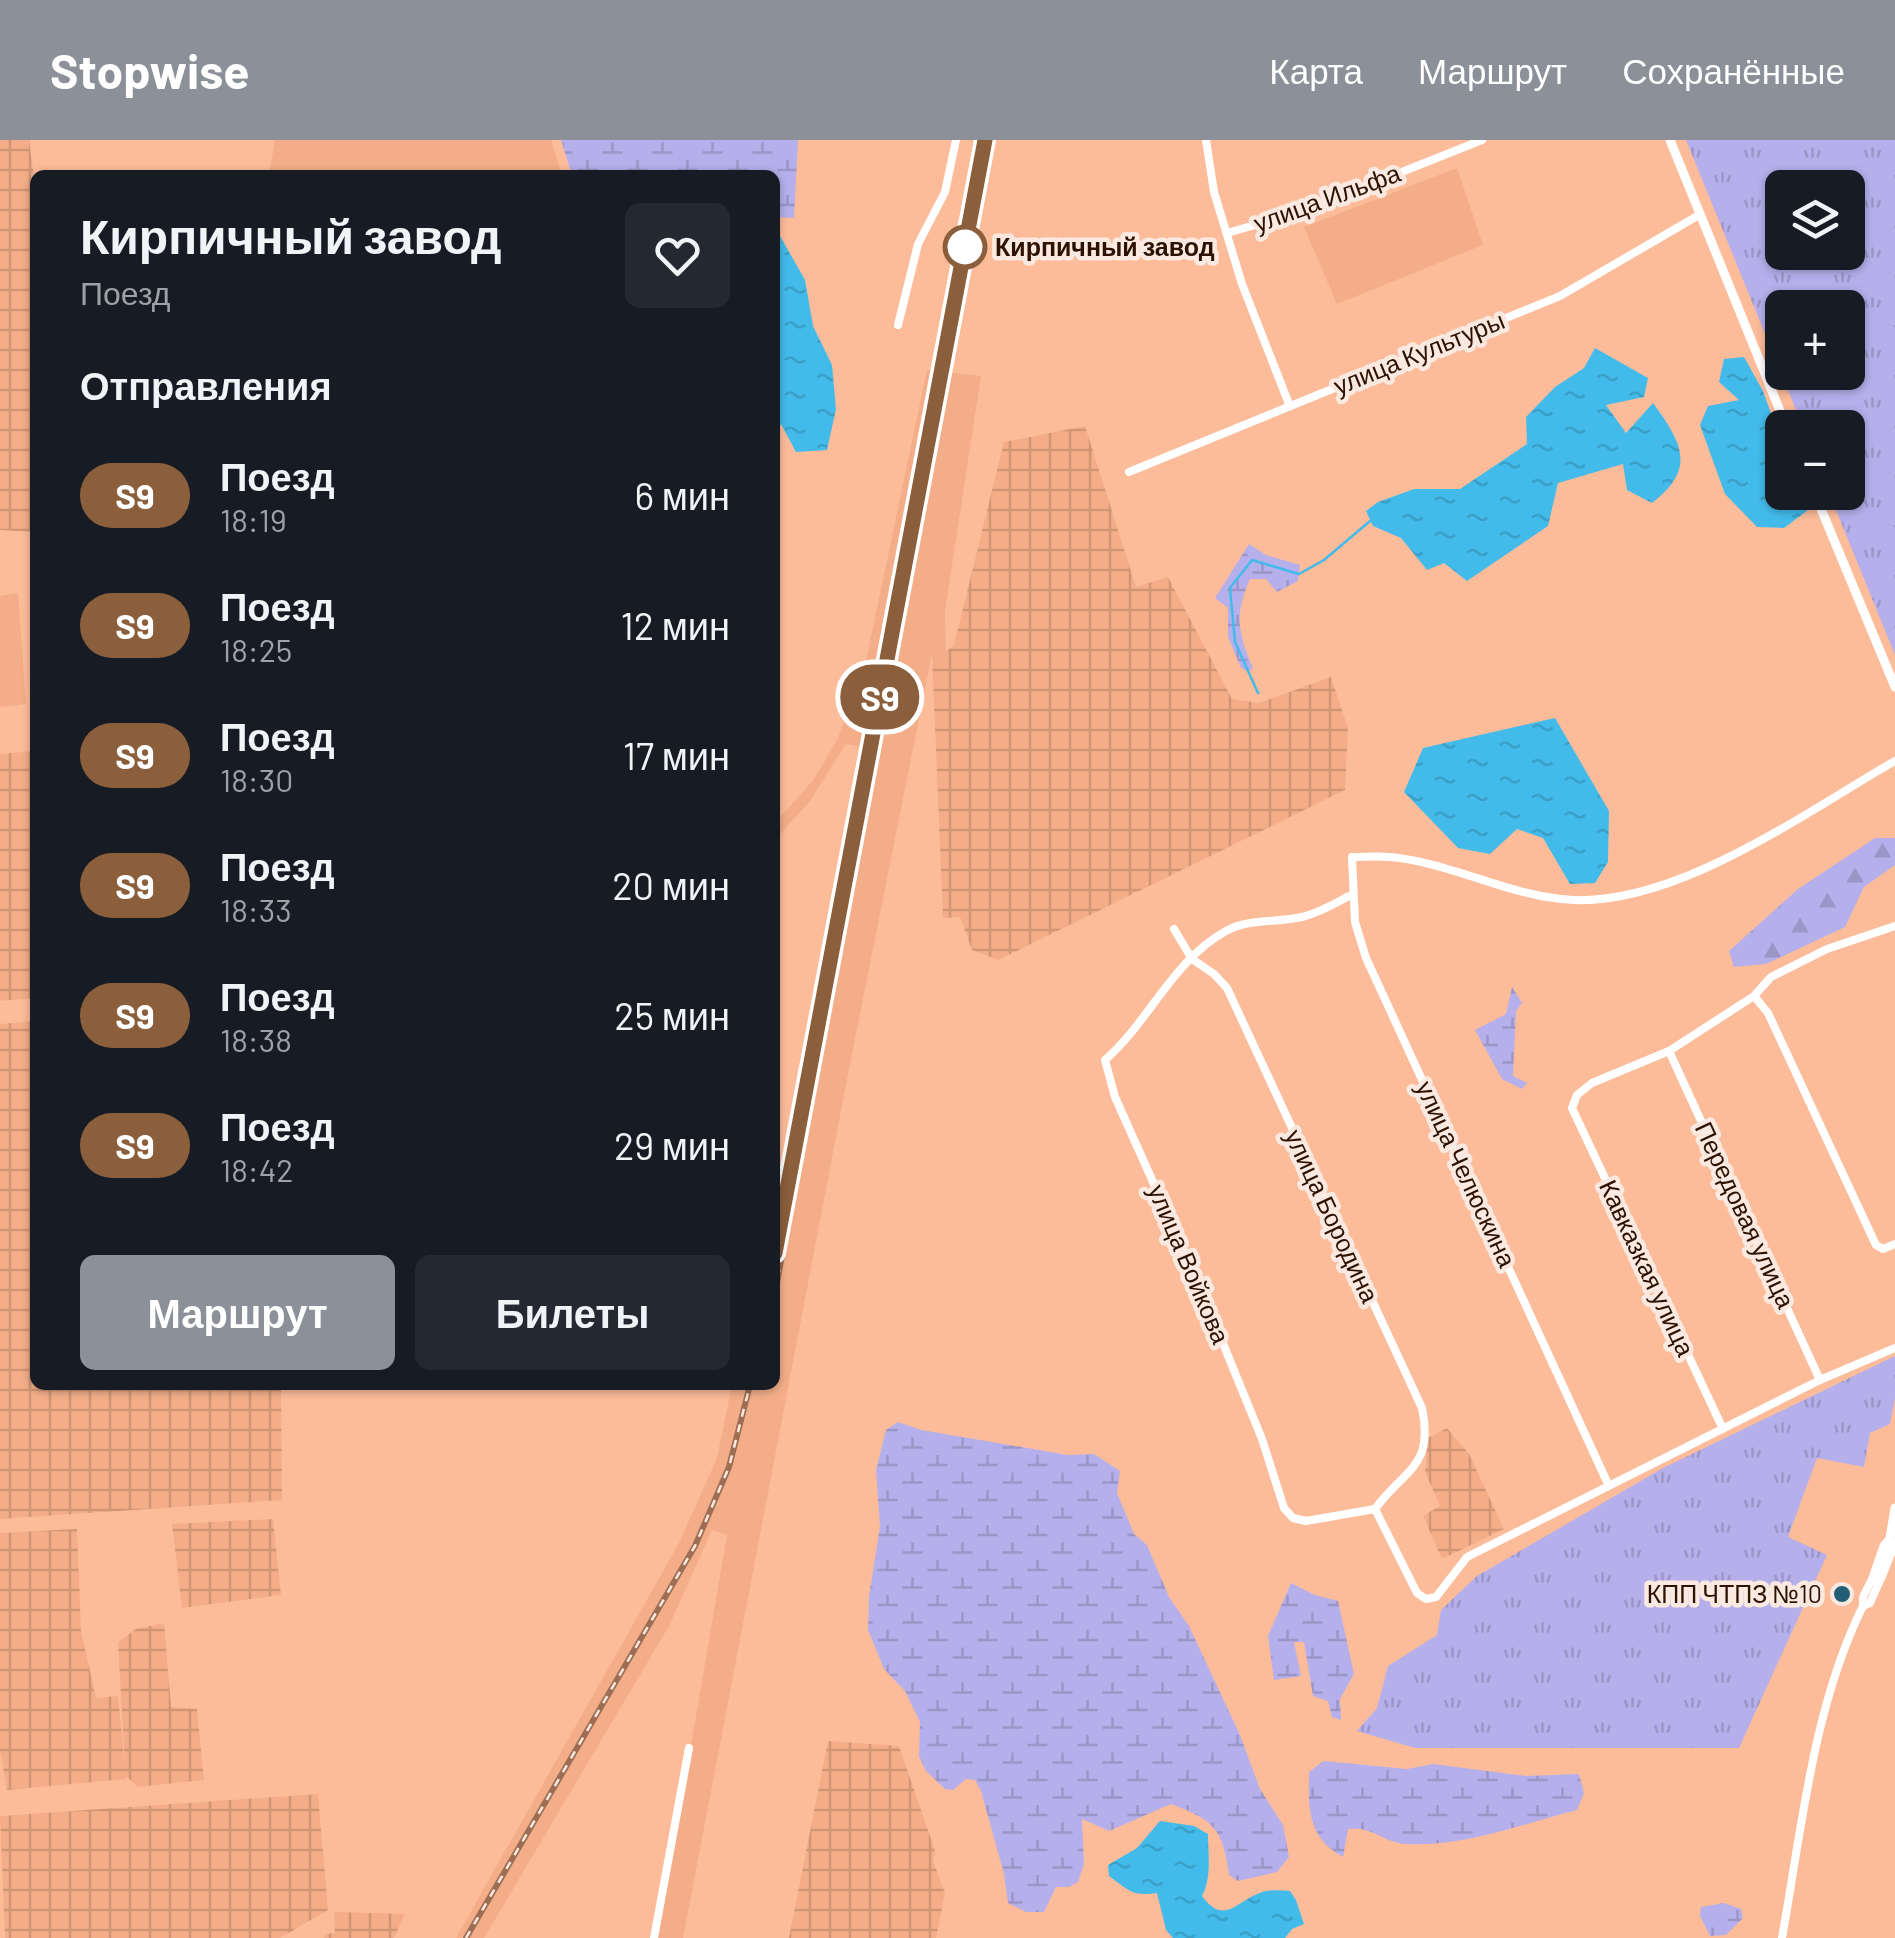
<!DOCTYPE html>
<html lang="ru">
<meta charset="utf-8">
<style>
body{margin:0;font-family:Barlow,sans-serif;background:#242831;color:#f1f3f6;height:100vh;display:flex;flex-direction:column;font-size:38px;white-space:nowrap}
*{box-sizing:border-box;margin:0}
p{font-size:32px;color:#9ea1a6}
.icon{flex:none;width:55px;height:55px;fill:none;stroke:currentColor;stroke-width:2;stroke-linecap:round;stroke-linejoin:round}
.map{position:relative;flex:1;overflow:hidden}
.side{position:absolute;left:30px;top:30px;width:750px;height:1220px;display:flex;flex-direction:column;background:#171b24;border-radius:15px;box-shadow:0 2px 8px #0004}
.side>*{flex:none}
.badge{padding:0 20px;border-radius:32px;font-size:35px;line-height:65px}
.controls{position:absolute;left:1765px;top:30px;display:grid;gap:20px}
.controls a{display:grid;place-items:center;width:100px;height:100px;border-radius:15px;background:#171b24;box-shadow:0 2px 8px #0004;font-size:50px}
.map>.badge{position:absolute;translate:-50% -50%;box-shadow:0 0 0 5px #fff}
h2{padding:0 50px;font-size:38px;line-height:90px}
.round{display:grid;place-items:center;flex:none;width:105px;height:105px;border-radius:15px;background:#242831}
.head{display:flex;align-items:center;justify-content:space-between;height:170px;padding:0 50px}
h1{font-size:48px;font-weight:800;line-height:75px}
.button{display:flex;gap:20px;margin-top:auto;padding:20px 50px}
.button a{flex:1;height:115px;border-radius:15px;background:#8c9099;color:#fff;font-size:40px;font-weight:800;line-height:115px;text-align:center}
.button a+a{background:#242831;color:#f1f3f6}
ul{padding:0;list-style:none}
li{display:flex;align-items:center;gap:30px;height:130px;padding:0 50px}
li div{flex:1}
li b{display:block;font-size:38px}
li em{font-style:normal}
li .badge{min-width:110px;font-weight:700;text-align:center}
header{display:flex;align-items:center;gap:60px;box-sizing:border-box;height:140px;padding:0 50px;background:#8c9099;color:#fff}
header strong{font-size:48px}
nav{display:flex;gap:55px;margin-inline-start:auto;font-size:35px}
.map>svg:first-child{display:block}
.built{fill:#f3ae89}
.industrial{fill:url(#industrial-grid)}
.grass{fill:url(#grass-tufts);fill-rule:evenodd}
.forest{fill:url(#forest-firs)}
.wetland{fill:url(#wetland-marsh)}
.water{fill:url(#water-ripples)}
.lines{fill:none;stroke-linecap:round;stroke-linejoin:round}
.stream{stroke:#42bbeb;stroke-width:2.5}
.minor{stroke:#fff;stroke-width:8}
.tertiary{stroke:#fff;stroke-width:9}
.rail-casing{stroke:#9d6e54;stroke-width:6}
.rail{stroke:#fae9e0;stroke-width:2.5;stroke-dasharray:8;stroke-linecap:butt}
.line-casing{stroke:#fff;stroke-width:22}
.line{stroke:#8b5e3c;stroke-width:15}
.stop-dot{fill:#fff;stroke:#8b5e3c;stroke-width:5}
.poi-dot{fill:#235e76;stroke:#fae9e0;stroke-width:4}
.labels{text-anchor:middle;stroke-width:9;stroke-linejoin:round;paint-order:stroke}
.street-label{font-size:25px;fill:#2d1101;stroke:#fae9e0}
.stop-label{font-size:25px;font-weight:bold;fill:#2d1101;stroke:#fae9e0;text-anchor:start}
.poi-label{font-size:25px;fill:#2d1101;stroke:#fae9e0;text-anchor:end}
</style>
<header>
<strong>Stopwise</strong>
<nav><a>Карта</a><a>Маршрут</a><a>Сохранённые</a></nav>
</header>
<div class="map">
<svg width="1895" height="1798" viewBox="0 0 1895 1798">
<defs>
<pattern id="industrial-grid" width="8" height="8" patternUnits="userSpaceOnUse" patternTransform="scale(2.5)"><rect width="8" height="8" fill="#f3ae89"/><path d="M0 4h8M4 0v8" fill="none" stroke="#d19574"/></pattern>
<pattern id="grass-tufts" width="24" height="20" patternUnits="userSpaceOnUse" patternTransform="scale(2.5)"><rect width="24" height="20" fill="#b5afeb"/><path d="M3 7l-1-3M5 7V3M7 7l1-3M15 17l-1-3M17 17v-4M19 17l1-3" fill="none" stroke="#9c96c8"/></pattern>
<pattern id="forest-firs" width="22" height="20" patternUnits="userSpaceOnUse" patternTransform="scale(2.5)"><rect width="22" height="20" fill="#b5afeb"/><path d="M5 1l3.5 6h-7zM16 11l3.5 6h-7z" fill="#9c96c8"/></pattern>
<pattern id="wetland-marsh" width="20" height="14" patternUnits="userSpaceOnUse" patternTransform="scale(2.5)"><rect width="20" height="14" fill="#b5afeb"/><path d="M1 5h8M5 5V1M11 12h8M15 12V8" fill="none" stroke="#9c96c8"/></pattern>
<pattern id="water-ripples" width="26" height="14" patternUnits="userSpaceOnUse" patternTransform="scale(2.5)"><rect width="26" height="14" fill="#42bbeb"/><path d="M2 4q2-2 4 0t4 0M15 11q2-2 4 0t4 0" fill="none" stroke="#3aa0c8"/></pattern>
</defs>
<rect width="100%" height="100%" fill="#fcbc9a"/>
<!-- built -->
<g class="built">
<path d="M275 0H551L562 35H269Z"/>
<path d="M1457 28 1483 105 1337 164 1304 87Z"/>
<path d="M927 230 981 236 945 471 946 512 932 514 849 929 683 1798H658L727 1395 712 1390 669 1486 484 1798H456L679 1403 717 1318 732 1245H775V1051L825 823 852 657 863 607 846 604 810 661 775 700V683L814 639 837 600 852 562 867 516Z"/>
<path d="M18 453 26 564 0 567V456Z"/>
</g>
<!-- industrial -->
<g class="industrial">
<path d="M0 0H29L35 44V392L0 390Z"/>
<path d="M1085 286 1136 447 1168 437 1232 559 1259 563 1331 537 1348 588 1345 650 998 820 972 810 960 777 943 778 932 514 946 512 954 505 1004 302Z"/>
<path d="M35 611V858L0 861V614Z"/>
<path d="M35 881V1245H281L282 1360 0 1379V884Z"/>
<path d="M1447 1288 1469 1314 1504 1389 1442 1419 1423 1376 1440 1366 1425 1332 1428 1298Z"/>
<path d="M273 1379 281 1455 182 1468 172 1384Z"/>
<path d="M77 1389 81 1491 96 1558 118 1556 125 1627 118 1502 136 1489 164 1483 171 1567 197 1569 204 1640 138 1647 127 1637 126 1639 7 1650 0 1609V1393Z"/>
<path d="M828 1601 899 1606 935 1711 933 1721 945 1753 936 1798H789Z"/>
<path d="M318 1654 328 1770 280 1798H5L0 1676Z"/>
<path d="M334 1772 405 1774 394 1798H324L325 1794 335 1793Z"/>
</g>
<!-- grass -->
<g class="grass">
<path d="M1686 0H1895V515L1829 353 1848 352V288L1803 287ZM1782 48H1848V112H1782ZM1782 168H1848V232H1782Z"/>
<path d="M1895 1216V1258L1890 1284 1870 1293 1864 1327 1817 1318 1788 1397 1827 1415 1739 1608H1415L1357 1591 1377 1568 1388 1526 1437 1495 1441 1470 1477 1436 1663 1328Z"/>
</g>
<!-- forest -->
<path class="forest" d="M1875 698H1895V725L1864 747 1845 787 1766 824 1734 827 1729 811 1798 749Z"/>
<!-- wetland -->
<g class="wetland">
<path d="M561 0H798L794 78 775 77V35H572Z"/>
<path d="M1249 404 1266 415 1300 425 1298 441 1277 452 1266 439H1250C1234 474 1238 494 1253 528L1248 531 1241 528 1228 497V468L1215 458Z"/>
<path d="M1512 847 1522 863 1516 871 1513 936 1527 943 1522 949 1502 939 1475 890 1506 874Z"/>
<path d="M898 1282 921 1290 998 1303 1068 1315 1094 1314 1120 1331 1117 1353 1134 1394 1147 1405 1169 1457 1189 1486 1240 1595 1260 1649 1283 1685 1289 1717 1277 1732 1238 1741 1229 1735C1223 1689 1214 1680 1171 1664L1109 1691 1082 1679 1084 1724 1078 1742 1069 1747H1056L1044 1772H1026L1008 1763 1004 1734 981 1651 975 1640 966 1639 953 1650 945 1649 926 1631 919 1617 920 1582 905 1551 884 1529 868 1490 869 1456 880 1387 876 1330 886 1290Z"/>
<path d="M1291 1443 1315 1455 1338 1461 1354 1534 1340 1559 1341 1580 1332 1577 1328 1561 1313 1556 1304 1502H1294L1301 1536 1274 1540 1268 1496Z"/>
<path d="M1324 1621 1407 1629 1433 1624 1526 1636 1579 1634 1584 1653 1577 1670C1521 1684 1466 1707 1407 1704 1383 1703 1374 1686 1348 1689L1343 1717C1308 1698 1308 1669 1309 1632Z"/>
<path d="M1724 1763 1741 1769 1743 1778 1726 1795 1710 1796 1700 1776 1701 1767Z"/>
</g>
<!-- water -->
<g class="water">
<path d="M780 96 805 140 813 186 832 225 836 269 827 310 796 312 781 284 775 298V97Z"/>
<path d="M1595 208 1648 238 1644 257 1606 265 1626 293 1653 263C1682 303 1697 328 1652 363L1627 350 1623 324 1558 343 1548 386 1467 441 1444 423 1427 430 1401 398 1373 386 1366 371 1378 362 1414 349H1460L1527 304 1526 277 1555 247 1584 228Z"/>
<path d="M1744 217 1763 251 1782 304V352L1800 353 1807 371 1784 388 1757 387 1725 354 1700 285 1708 266 1739 260 1719 242 1724 219Z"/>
<path d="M1555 578 1609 671 1608 722 1595 743 1570 744 1543 698 1517 689 1490 714 1458 708 1404 652 1423 608Z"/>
<path d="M1160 1681 1194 1686 1208 1694C1208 1715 1212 1737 1202 1756 1223 1785 1236 1763 1257 1754 1268 1749 1278 1750 1290 1751L1296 1760 1304 1784 1292 1789 1285 1798H1173L1166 1790 1157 1753C1133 1757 1128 1750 1109 1736L1108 1725 1137 1708Z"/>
</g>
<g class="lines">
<!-- stream -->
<path class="stream" d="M1258 553 1235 502 1230 448 1252 420 1299 434 1324 420 1370 381"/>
<!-- minor -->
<g class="minor">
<path d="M1206 0 1214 52 1242 144 1289 264"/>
<path d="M1227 93 1304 71 1482 0"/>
<path d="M898 185 918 104 945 52 956 0"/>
<path d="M1129 332 1560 156 1699 75"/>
<path d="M1351 755C1336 763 1319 773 1302 777 1277 783 1249 778 1226 791 1173 820 1149 882 1105 920L1115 957 1200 1147 1262 1299 1284 1368 1293 1378 1306 1381 1375 1369 1417 1453 1426 1459 1436 1457 1467 1417 1820 1240 1895 1208"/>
<path d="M1174 789 1192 819 1214 834 1227 848 1422 1268C1434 1328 1405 1328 1375 1369"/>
<path d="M1754 856 1768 873 1876 1105 1883 1109 1895 1104"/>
<path d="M1669 911 1820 1240"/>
<path d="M1723 1289 1572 968 1577 955 1592 943 1669 911 1754 856 1771 837 1827 809 1895 786"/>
<path d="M1608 1344 1366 818 1355 782 1352 717C1364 717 1378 716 1390 717 1448 722 1503 753 1561 759 1669 772 1804 673 1895 621"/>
<path d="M1874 1435 1863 1457V1466L1870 1463 1881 1438"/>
<path d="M654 1798 689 1608"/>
<path d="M1782 1798C1802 1687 1813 1567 1863 1466"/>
</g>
<!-- tertiary -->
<g class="tertiary">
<path d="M1670 0 1787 288"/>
<path d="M1814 352 1895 547"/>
<path d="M1890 1399 1895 1368"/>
<path d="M1874 1435 1884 1406 1890 1399 1893 1407 1881 1438"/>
</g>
<defs>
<g id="rail">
<path d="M775 1153 992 0"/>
<path d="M466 1798 695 1406 729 1327 750 1245"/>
</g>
</defs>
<!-- rail casing -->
<use href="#rail" class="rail-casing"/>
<!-- rail -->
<use href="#rail" class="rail"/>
</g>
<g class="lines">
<defs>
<path id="line" d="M775 1113 985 0"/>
</defs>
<!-- line casing -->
<use href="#line" class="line-casing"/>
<!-- line -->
<use href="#line" class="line"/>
</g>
<!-- markers -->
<circle class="stop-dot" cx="965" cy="107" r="20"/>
<circle class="poi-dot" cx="1842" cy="1454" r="10"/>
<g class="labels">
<!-- street labels -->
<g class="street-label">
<text transform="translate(1327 58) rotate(-20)" y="9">улица Ильфа</text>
<text transform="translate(1419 213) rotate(-22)" y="9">улица Культуры</text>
<text transform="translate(1466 1034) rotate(65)" y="9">улица Челюскина</text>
<text transform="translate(1745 1075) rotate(65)" y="9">Передовая улица</text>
<text transform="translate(1332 1076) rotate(65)" y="9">улица Бородина</text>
<text transform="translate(1189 1124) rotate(67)" y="9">улица Войкова</text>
<text transform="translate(1647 1128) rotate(65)" y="9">Кавказкая улица</text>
</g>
<!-- stop labels -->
<g class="stop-label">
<text x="995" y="116">Кирпичный завод</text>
</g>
<!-- poi labels -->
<g class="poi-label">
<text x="1822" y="1463">КПП ЧТПЗ №10</text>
</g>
</g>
</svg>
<div class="controls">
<a><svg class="icon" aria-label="layers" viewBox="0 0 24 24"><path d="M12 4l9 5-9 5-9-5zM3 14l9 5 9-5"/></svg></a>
<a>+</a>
<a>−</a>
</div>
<b class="badge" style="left:880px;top:557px;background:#8b5e3c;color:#fff">S9</b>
<section class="side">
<div class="head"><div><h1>Кирпичный завод</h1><p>Поезд</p></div><a class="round"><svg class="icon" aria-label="heart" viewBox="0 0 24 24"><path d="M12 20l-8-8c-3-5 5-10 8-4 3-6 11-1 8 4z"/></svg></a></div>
<h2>Отправления</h2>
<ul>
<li><span class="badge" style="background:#8b5e3c;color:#fff">S9</span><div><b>Поезд</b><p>18:19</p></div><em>6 мин</em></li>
<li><span class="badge" style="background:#8b5e3c;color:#fff">S9</span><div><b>Поезд</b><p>18:25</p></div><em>12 мин</em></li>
<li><span class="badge" style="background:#8b5e3c;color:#fff">S9</span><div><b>Поезд</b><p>18:30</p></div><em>17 мин</em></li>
<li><span class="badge" style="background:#8b5e3c;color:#fff">S9</span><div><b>Поезд</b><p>18:33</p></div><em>20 мин</em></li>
<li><span class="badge" style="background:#8b5e3c;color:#fff">S9</span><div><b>Поезд</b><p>18:38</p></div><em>25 мин</em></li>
<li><span class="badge" style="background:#8b5e3c;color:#fff">S9</span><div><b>Поезд</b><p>18:42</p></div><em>29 мин</em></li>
</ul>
<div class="button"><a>Маршрут</a><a>Билеты</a></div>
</section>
</div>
